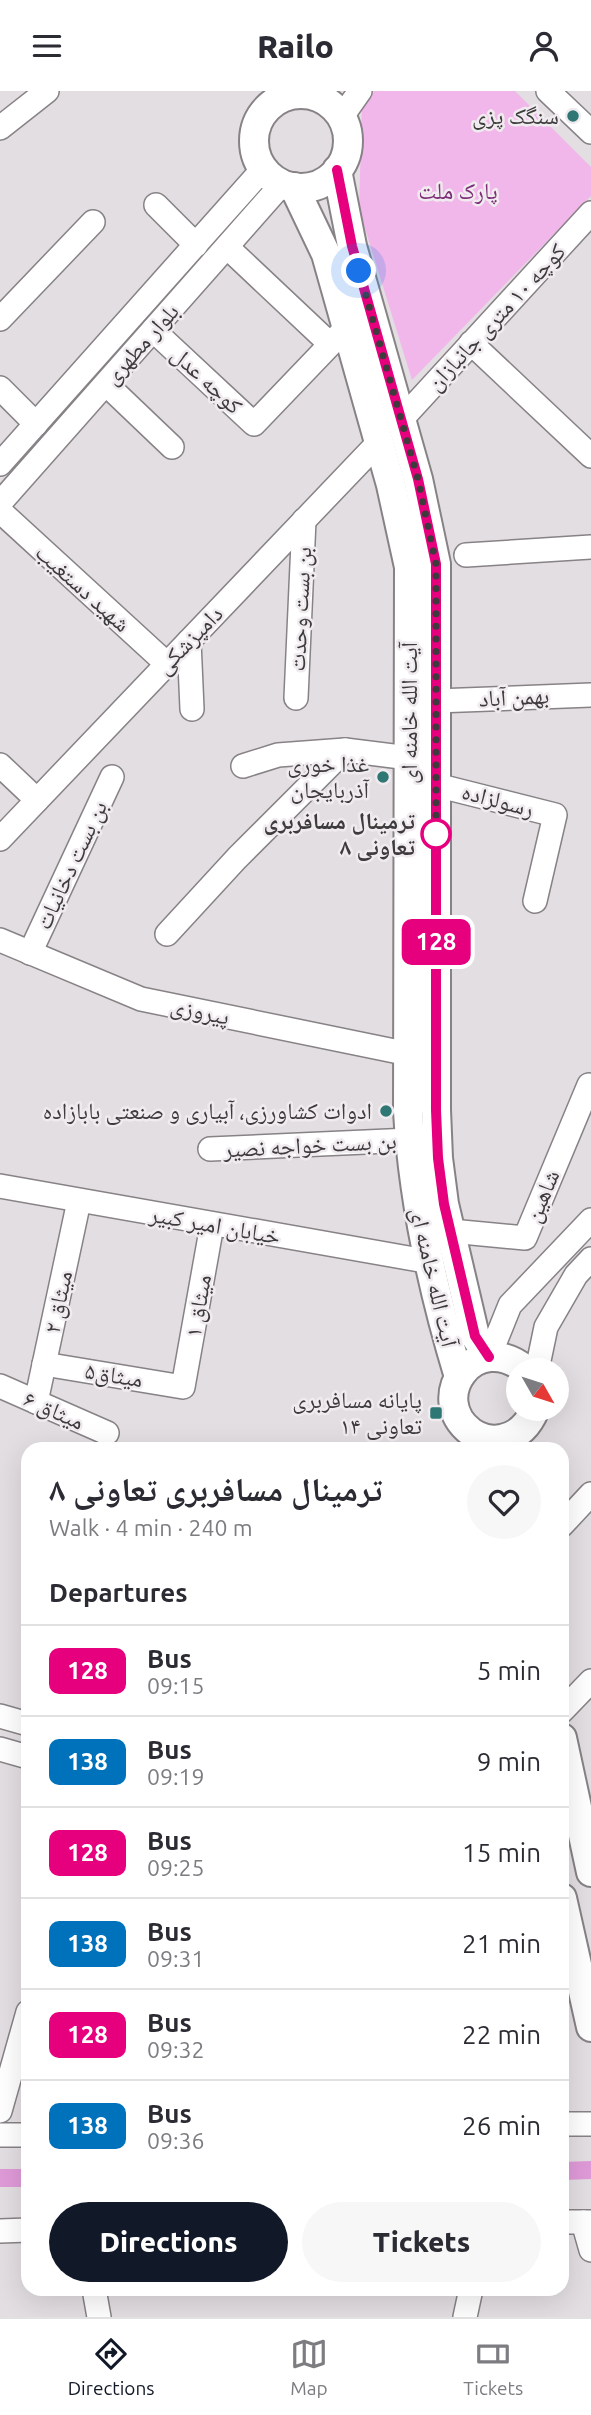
<!DOCTYPE html>
<meta charset="utf-8">
<style>
body{margin:0;font-family:Ubuntu,"Noto Naskh Arabic",sans-serif;background:#f7f7f7;color:#2b2b33;height:100vh;display:flex;flex-direction:column;font-size:26px;white-space:nowrap}
*{box-sizing:border-box;margin:0}
p{font-size:23px;color:#7c7c81}
.icon{flex:none;width:38px;height:38px;fill:none;stroke:currentColor;stroke-width:2;stroke-linecap:round;stroke-linejoin:round}
.map{position:relative;flex:1;overflow:hidden}
.side{position:absolute;left:21px;top:1351px;width:548px;height:854px;display:flex;flex-direction:column;background:#fff;border-radius:21px;box-shadow:0 7px 28px #0002}
.side>*{flex:none}
.badge{padding:0 14px;border-radius:10px;font-size:24px;line-height:46px}
.needle{width:46px;rotate:129deg}
.buttons{position:absolute;left:506px;top:1267px;display:grid;gap:14px}
.buttons a{display:grid;place-items:center;width:63px;height:63px;border-radius:50%;background:#fff;box-shadow:0 7px 28px #0002;font-size:35px}
.you{position:absolute;width:35px;height:35px;margin:-18px;border:5px solid #fff;border-radius:50%;background:#1a73e8;box-shadow:0 0 0 10px #1a73e833}
.map>.badge{position:absolute;translate:-50% -50%;box-shadow:0 0 0 4px #fff}
h2{padding:0 28px;font-size:26px;line-height:63px}
.round{display:grid;place-items:center;flex:none;width:74px;height:74px;border-radius:37px;background:#f7f7f7}
.summary{display:flex;align-items:center;justify-content:space-between;height:119px;padding:0 28px}
h1{font-size:33px;font-weight:800;line-height:52px}
.primary-button{display:flex;gap:14px;margin-top:auto;padding:14px 28px}
.primary-button a{flex:1;height:80px;border-radius:42px;background:#111827;color:#fff;font-size:28px;font-weight:800;line-height:80px;text-align:center}
.primary-button a+a{background:#f7f7f7;color:#2b2b33}
ul{padding:0;list-style:none}
li{display:flex;align-items:center;gap:21px;height:91px;padding:0 28px;border-top:2px solid #e1e1e2}
li div{flex:1}
li b{display:block;font-size:26px}
li em{font-style:normal}
li .badge{min-width:77px;font-weight:700;text-align:center}
header{display:flex;justify-content:space-between;align-items:center;height:91px;padding:0 28px;background:#fff;font-size:32px;font-weight:800}
.dock{display:flex;justify-content:space-around;align-items:center;height:98px;border-top:2px solid #e1e1e2;background:#fff;font-size:19px;color:#7c7c81}
.dock a{display:grid;justify-items:center;gap:4px}
.dock .selected{color:#111827}
.map>svg:first-child{display:block}
.green{fill:#f1b7ea}
.lines{fill:none;stroke-linecap:round;stroke-linejoin:round}
.canal{stroke:#df9ad8;stroke-width:18}
.minor-casing{stroke:#878286;stroke-width:26}
.major-casing{stroke:#878286;stroke-width:32}
.minor{stroke:#fff;stroke-width:23}
.major{stroke:#fff;stroke-width:28}
.line-casing{stroke:#fff;stroke-width:16}
.line{stroke:#e6007e;stroke-width:10}
.walk{stroke:#3d3b3c;stroke-width:7;stroke-dasharray:0 12.6}
.poi-dot{fill:#2e7774;stroke:#f0ebef;stroke-width:2.5}
.stop-dot{fill:#fff;stroke:#e6007e;stroke-width:3.5}
.labels{text-anchor:middle;stroke-width:5;stroke-linejoin:round;paint-order:stroke}
.poi-label{font-size:23px;fill:#3d3b3c;stroke:#f0ebef;text-anchor:end}
.park-label{font-size:23px;fill:#7d2c77;stroke:#f0ebef}
.street-label{font-size:23px;fill:#3d3b3c;stroke:#f0ebef}
.stop-label{font-size:23px;font-weight:bold;fill:#3d3b3c;stroke:#f0ebef;text-anchor:end}
</style>
<header><svg class="icon" aria-label="menu" viewBox="0 0 24 24"><path d="M4 6h16M4 12h16M4 18h16"/></svg>Railo<svg class="icon" aria-label="person" viewBox="0 0 24 24"><circle cx="12" cy="8" r="4"/><path d="M4 21q1-7 8-7t8 7"/></svg></header>
<div class="map">
<svg width="591" height="2226" viewBox="0 0 591 2226">
<rect width="100%" height="100%" fill="#e3dee2"/>
<!-- green -->
<path class="green" d="M374 0H515L591 76V105L412 289 359 118 362 13Z"/>
<g class="lines">
<!-- canal -->
<g class="canal">
<path d="M562 2080 591 2079"/>
<path d="M0 2087H28"/>
</g>
<defs>
<g id="minor">
<path d="M548 0 591 41"/>
<path d="M314 5 319 0"/>
<path d="M341 27 360 0"/>
<path d="M0 37 47 0"/>
<path d="M156 114 196 154"/>
<path d="M227 156 330 253"/>
<path d="M0 228 93 131"/>
<path d="M153 239 254 333 347 236"/>
<path d="M471 252 591 365"/>
<path d="M106 293 172 356"/>
<path d="M0 297 36 333"/>
<path d="M401 329 591 122"/>
<path d="M0 373 263 78"/>
<path d="M0 412 282 93"/>
<path d="M0 420 167 573"/>
<path d="M466 464 591 456"/>
<path d="M189 550 192 618"/>
<path d="M296 607 304 429"/>
<path d="M436 610 591 604"/>
<path d="M0 674 37 709"/>
<path d="M243 675 278 664 345 659 409 667"/>
<path d="M436 694 555 724 535 810"/>
<path d="M0 748 379 351"/>
<path d="M167 843 237 767 345 659"/>
<path d="M0 849 141 908 409 963"/>
<path d="M30 862 112 686"/>
<path d="M210 1058 410 1049"/>
<path d="M0 1095 431 1171"/>
<path d="M451 1140 525 1147 589 994"/>
<path d="M489 1266 510 1214 591 1129"/>
<path d="M44 1273 183 1296 212 1134"/>
<path d="M537 1279 546 1236 576 1184 591 1168"/>
<path d="M0 1295 107 1342"/>
<path d="M36 1311 79 1110"/>
<path d="M562 1434 591 1403"/>
<path d="M562 1620 591 1590"/>
<path d="M0 1625 28 1633"/>
<path d="M0 1658 28 1666"/>
<path d="M0 2020 28 1921"/>
<path d="M562 2033H591"/>
<path d="M0 2044H28"/>
<path d="M562 2131H591"/>
<path d="M583 2131 591 2159"/>
<path d="M0 2140 28 2139"/>
<path d="M94 2198 99 2226"/>
<path d="M465 2226 471 2198"/>
</g>
<g id="major">
<circle cx="301" cy="50" r="47"/>
<path d="M337 79 352 155 418 388 436 473V1019L438 1067 444 1113 475 1245 489 1266"/>
<path d="M294 96 326 163 391 394 409 476 408 1020C413 1111 433 1200 459 1286"/>
<path d="M526 1279C475 1237 426 1307 471 1341 479 1347 491 1350 501 1348 519 1345 529 1333 535 1318"/>
<path d="M562 1647 591 1781"/>
<path d="M562 1807 591 1936"/>
</g>
</defs>
<!-- minor casing -->
<use href="#minor" class="minor-casing"/>
<!-- major casing -->
<use href="#major" class="major-casing"/>
<!-- minor -->
<use href="#minor" class="minor"/>
<!-- major -->
<use href="#major" class="major"/>
</g>
<g class="lines">
<defs>
<path id="line" d="M337 79 352 155 418 388 436 473V1019L438 1067 444 1113 475 1245 489 1266"/>
</defs>
<!-- line casing -->
<use href="#line" class="line-casing"/>
<!-- line -->
<use href="#line" class="line"/>
<!-- walk -->
<path class="walk" d="M359 180 418 388 436 473V748V743"/>
</g>
<!-- markers -->
<g class="poi-dot">
<circle cx="573" cy="25" r="7"/>
<circle cx="383" cy="686" r="7"/>
<circle cx="386" cy="1020" r="7"/>
<rect x="429" y="1315" width="14" height="14" rx="3.5"/>
</g>
<circle class="stop-dot" cx="436" cy="743" r="14"/>
<g class="labels">
<!-- poi labels -->
<g class="poi-label">
<text x="559" y="33">سنگک پزی</text>
<text x="369" y="681">غذا خوری<tspan x="369" dy="26">آذربایجان</tspan></text>
<text x="372" y="1028">ادوات کشاورزی، آبیاری و صنعتی بابازاده</text>
<text x="422" y="1317">پایانه مسافربری<tspan x="422" dy="26">تعاونی ۱۴</tspan></text>
</g>
<!-- park labels -->
<g class="park-label">
<text x="458" y="108">پارک ملت</text>
</g>
<!-- street labels -->
<g class="street-label">
<text transform="translate(496 226) rotate(-47)" y="8">کوچه ۱۰ متری جانبازان</text>
<text transform="translate(141 253) rotate(-48)" y="8">بلوار مطهری</text>
<text transform="translate(207 289) rotate(43)" y="8">کوچه عدل</text>
<text transform="translate(83 497) rotate(42)" y="8">شهید دستغیب</text>
<text transform="translate(300 518) rotate(-87)" y="8">بن بست وحدت</text>
<text transform="translate(189 549) rotate(-46)" y="8">دامپزشکی</text>
<text transform="translate(514 606) rotate(-3)" y="8">بهمن آباد</text>
<text transform="translate(409 622) rotate(-90)" y="8">آیت الله خامنه ای</text>
<text transform="translate(498 709) rotate(15)" y="8">رسولزاده</text>
<text transform="translate(71 774) rotate(-65)" y="8">بن بست دخانیات</text>
<text transform="translate(200 920) rotate(12)" y="8">پیروزی</text>
<text transform="translate(310 1054) rotate(-3)" y="8">بن بست خواجه نصیر</text>
<text transform="translate(542 1105) rotate(-67)" y="8">شاهین</text>
<text transform="translate(215 1134) rotate(10)" y="8">خیابان امیر کبیر</text>
<text transform="translate(434 1186) rotate(77)" y="8">آیت الله خامنه ای</text>
<text transform="translate(58 1211) rotate(-78)" y="8">میثاق ۲</text>
<text transform="translate(198 1215) rotate(-80)" y="8">میثاق ۱</text>
<text transform="translate(114 1284) rotate(9)" y="8">میثاق۵</text>
<text transform="translate(54 1319) rotate(24)" y="8">میثاق ۶</text>
</g>
<!-- stop labels -->
<g class="stop-label">
<text x="415" y="738">ترمینال مسافربری<tspan x="415" dy="26">تعاونی ۸</tspan></text>
</g>
</g>
</svg>
<div class="buttons">
<a><svg class="needle" viewBox="-14 -14 28 28"><path d="M0-13l5 13h-10z" fill="#e53935"/><path d="M0 13l5-13h-10z" fill="#7c7c81"/></svg></a>
</div>
<div class="you" style="left:359px;top:180px"></div>
<b class="badge" style="left:436px;top:851px;background:#e6007e;color:#fff">128</b>
<section class="side">
<div class="summary"><div><h1>ترمینال مسافربری تعاونی ۸</h1><p>Walk · 4 min · 240 m</p></div><a class="round"><svg class="icon" aria-label="heart" viewBox="0 0 24 24"><path d="M12 20l-8-8c-3-5 5-10 8-4 3-6 11-1 8 4z"/></svg></a></div>
<h2>Departures</h2>
<ul>
<li><span class="badge" style="background:#e6007e;color:#fff">128</span><div><b>Bus</b><p>09:15</p></div><em>5 min</em></li>
<li><span class="badge" style="background:#0072bc;color:#fff">138</span><div><b>Bus</b><p>09:19</p></div><em>9 min</em></li>
<li><span class="badge" style="background:#e6007e;color:#fff">128</span><div><b>Bus</b><p>09:25</p></div><em>15 min</em></li>
<li><span class="badge" style="background:#0072bc;color:#fff">138</span><div><b>Bus</b><p>09:31</p></div><em>21 min</em></li>
<li><span class="badge" style="background:#e6007e;color:#fff">128</span><div><b>Bus</b><p>09:32</p></div><em>22 min</em></li>
<li><span class="badge" style="background:#0072bc;color:#fff">138</span><div><b>Bus</b><p>09:36</p></div><em>26 min</em></li>
</ul>
<div class="primary-button"><a>Directions</a><a>Tickets</a></div>
</section>
</div>
<nav class="dock">
<a class="selected"><svg class="icon" aria-label="directions" viewBox="0 0 24 24"><path d="M12 3l9 9-9 9-9-9zM9 14v-3h6M13 9l2 2-2 2"/></svg>Directions</a>
<a><svg class="icon" aria-label="map" viewBox="0 0 24 24"><path d="M3 6l6-2 6 2 6-2v14l-6 2-6-2-6 2zM9 4v14M15 6v14"/></svg>Map</a>
<a><svg class="icon" aria-label="tickets" viewBox="0 0 24 24"><path d="M3 7h18v10H3zM15 7v10"/></svg>Tickets</a>
</nav>
